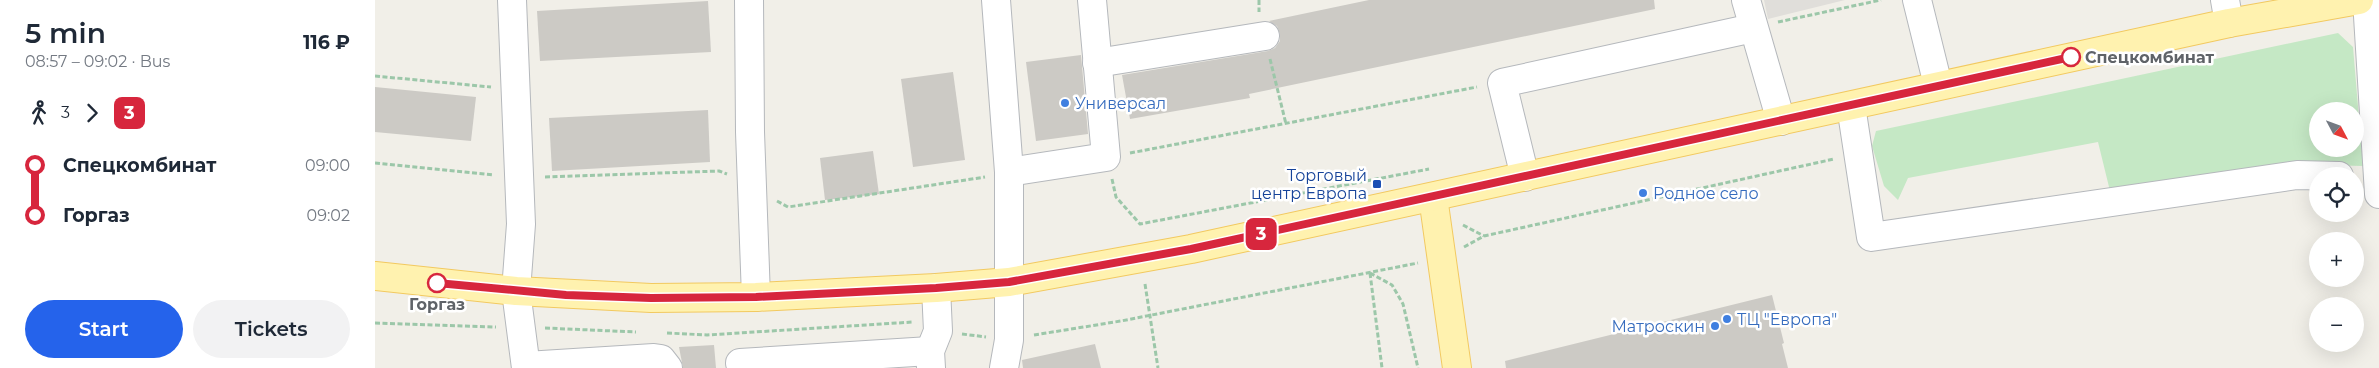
<!DOCTYPE html>
<meta charset="utf-8">
<style>
body{margin:0;font-family:Montserrat,sans-serif;background:#f2f2f3;color:#1f2937;height:100vh;display:flex;flex-direction:column;font-size:19px;white-space:nowrap}
*{box-sizing:border-box;margin:0}
p{font-size:16px;color:#747a83}
.icon{flex:none;width:28px;height:28px;fill:none;stroke:currentColor;stroke-width:2;stroke-linecap:round;stroke-linejoin:round}
.map{position:relative;flex:1;overflow:hidden}
.side{display:flex;flex-direction:column;background:#fff;width:375px}
.side>*{flex:none}
.badge{padding:0 10px;border-radius:8px;font-size:18px;line-height:32px}
.needle{width:32px;rotate:131deg}
.controls{position:absolute;left:1934px;top:102px;display:grid;gap:10px}
.controls a{display:grid;place-items:center;width:55px;height:55px;border-radius:50%;background:#fff;box-shadow:0 5px 20px #0002;font-size:25px}
.map>.badge{position:absolute;translate:-50% -50%;box-shadow:0 0 0 2px #fff}
.legs{display:flex;align-items:center;gap:8px;height:55px;padding:0 25px;font-size:16px}
.legs p{margin-inline-start:auto}
.overview{display:flex;align-items:center;justify-content:space-between;height:85px;padding:0 25px}
h1{font-size:28px;font-weight:600;line-height:38px}
.primary-button{display:flex;gap:10px;margin-top:auto;padding:10px 25px}
.primary-button a{flex:1;height:58px;border-radius:30px;background:#2563eb;color:#fff;font-size:20px;font-weight:600;line-height:58px;text-align:center}
.primary-button a+a{background:#f2f2f3;color:#1f2937}
ul{padding:0 25px;list-style:none}
li{display:flex;align-items:center;gap:18px;height:50px;font-size:19px}
li i{display:grid;place-items:center;width:8px;height:100%;margin:0 6px;background:currentColor}
li i::after{content:'';width:12px;height:12px;margin:-6px;border:4px solid;border-radius:50%;background:#fff}
li p{margin-inline-start:auto}
li:first-child i{background:linear-gradient(#0000 50%,currentColor 0)}
li:last-child i{background:linear-gradient(currentColor 50%,#0000 0)}
main{display:flex;flex:1;min-height:0}
.map>svg:first-child{display:block}
.industrial{fill:#e0deda}
.green{fill:#c5e8c5;fill-rule:evenodd}
.building{fill:#cccac5}
.lines{fill:none;stroke-linecap:round;stroke-linejoin:round}
.minor-casing{stroke:#b5b8bc;stroke-width:30}
.major-casing{stroke:#f2c960;stroke-width:30}
.path{stroke:#9cc7a9;stroke-width:3;stroke-dasharray:5 2.5;stroke-linecap:butt}
.minor{stroke:#fff;stroke-width:28}
.major{stroke:#fff2af;stroke-width:28}
.line-1-casing{stroke:#fff;stroke-width:11}
.line-1{stroke:#d7263d;stroke-width:8}
.stop-1-dot{fill:#fff;stroke:#d7263d;stroke-width:2.5}
.shop-dot{fill:#3f7fe0;stroke:#fff;stroke-width:2}
.transit-dot{fill:#1a4fb4;stroke:#fff;stroke-width:2}
.labels{text-anchor:middle;stroke-width:5;stroke-linejoin:round;paint-order:stroke}
.stop-label{font-size:16px;font-weight:bold;fill:#5f6368;stroke:#fff;text-anchor:start}
.shop-label{font-size:16px;fill:#366cbe;stroke:#fff;text-anchor:start}
.transit-label{font-size:16px;fill:#164399;stroke:#fff;text-anchor:end}
</style>
<main>
<section class="side">
<div class="overview"><div><h1>5 min</h1><p>08:57 – 09:02 · Bus</p></div><b>116 ₽</b></div>
<div class="legs"><svg class="icon" aria-label="walk" viewBox="0 0 24 24"><circle cx="13" cy="4" r="2"/><path d="M13 8l-2 6 4 7M11 14l-3 7M7 12l3-4h3l4 4"/></svg>3<svg class="icon" aria-label="forward" viewBox="0 0 24 24"><path d="M9 5l7 7-7 7"/></svg><b class="badge" style="background:#d7263d;color:#fff">3</b></div>
<ul>
<li><i style="color:#d7263d"></i><b>Спецкомбинат</b><p>09:00</p></li>
<li><i style="color:#d7263d"></i><b>Горгаз</b><p>09:02</p></li>
</ul>
<div class="primary-button"><a>Start</a><a>Tickets</a></div>
</section>
<div class="map">
<svg width="2004" height="368" viewBox="0 0 2004 368">
<rect width="100%" height="100%" fill="#f1efe8"/>
<!-- industrial -->
<path class="industrial" d="M1389 0H1470L1393 19Z"/>
<!-- green -->
<path class="green" d="M1963 33 1978 47 1988 166 1915 164 1735 191 1723 142 1533 178 1523 200 1509 186 1497 146 1501 131ZM1942 111H1980V149H1942Z"/>
<!-- building -->
<g class="building">
<path d="M994 0H1279L1280 9 874 94 875 98 755 119 747 75 893 51 900 48 905 41V34L902 26 894 21Z"/>
<path d="M333 1 336 52 165 61 162 11Z"/>
<path d="M706 55 713 134 661 141 651 62Z"/>
<path d="M578 72 590 160 538 167 526 79Z"/>
<path d="M0 87 101 97 96 141 0 132Z"/>
<path d="M333 110 335 162 177 171 174 118Z"/>
<path d="M498 151 504 194 450 200 445 158Z"/>
<path d="M1397 295 1409 343 1407 344 1413 368H1131L1130 361Z"/>
<path d="M720 344 726 368H648L647 360Z"/>
<path d="M339 345 341 368H308L304 347Z"/>
</g>
<g class="lines">
<defs>
<g id="minor">
<path d="M137 0 146 224 141 291 151 368"/>
<path d="M374 0 375 132 381 297"/>
<path d="M621 0 634 172V340L629 368"/>
<path d="M1371 0 1406 121"/>
<path d="M1542 0 1563 85"/>
<path d="M1850 0 1854 23"/>
<path d="M1992 0 2004 194"/>
<path d="M722 63 890 36"/>
<path d="M1476 106 1496 237 1922 175 1964 176"/>
<path d="M634 172 731 157 717 0"/>
<path d="M1150 177 1127 83 1378 28"/>
<path d="M365 363 555 351"/>
<path d="M151 366 279 358 286 359 293 368"/>
<path d="M556 368 555 351 563 331 561 288"/>
</g>
<g id="major">
<path d="M1058 197 1082 368"/>
<path d="M0 276 141 291 276 298 381 297 561 288 634 282 816 249 1854 23 1984 0"/>
</g>
</defs>
<!-- minor casing -->
<use href="#minor" class="minor-casing"/>
<!-- major casing -->
<use href="#major" class="major-casing"/>
<!-- path -->
<g class="path">
<path d="M884 0V12"/>
<path d="M1403 22 1506 0"/>
<path d="M895 59 911 124"/>
<path d="M0 76 116 87"/>
<path d="M755 153 1102 87"/>
<path d="M0 163 119 175"/>
<path d="M170 177 344 171 352 174"/>
<path d="M737 179 741 197 765 224 1054 169"/>
<path d="M402 201 413 207 610 177"/>
<path d="M1088 225 1109 236"/>
<path d="M1089 247 1109 236 1459 159"/>
<path d="M995 273 1017 285 1028 304 1043 368"/>
<path d="M995 273 1007 368"/>
<path d="M770 284 783 368"/>
<path d="M0 323 121 327"/>
<path d="M170 328 261 332"/>
<path d="M292 333 332 335 538 322"/>
<path d="M587 334 611 337"/>
<path d="M659 335 746 321 1043 263"/>
</g>
<!-- minor -->
<use href="#minor" class="minor"/>
<!-- major -->
<use href="#major" class="major"/>
</g>
<g class="lines">
<defs>
<path id="line-1" d="M62 283 191 295 276 298 381 297 561 288 634 282 816 249 1696 57"/>
</defs>
<!-- line-1 casing -->
<use href="#line-1" class="line-1-casing"/>
<!-- line-1 -->
<use href="#line-1" class="line-1"/>
</g>
<!-- markers -->
<g class="stop-1-dot">
<circle cx="1696" cy="57" r="9"/>
<circle cx="62" cy="283" r="9"/>
</g>
<g class="shop-dot">
<circle cx="690" cy="103" r="5"/>
<circle cx="1268" cy="193" r="5"/>
<circle cx="1352" cy="319" r="5"/>
<circle cx="1340" cy="326" r="5"/>
</g>
<rect class="transit-dot" x="997" y="179" width="10" height="10" rx="2.5"/>
<g class="labels">
<!-- stop labels -->
<g class="stop-label">
<text x="1710" y="63">Спецкомбинат</text>
<text x="62" y="310" text-anchor="middle">Горгаз</text>
</g>
<!-- shop labels -->
<g class="shop-label">
<text x="700" y="109">Универсал</text>
<text x="1278" y="199">Родное село</text>
<text x="1362" y="325">ТЦ "Европа"</text>
<text x="1330" y="332" text-anchor="end">Матроскин</text>
</g>
<!-- transit labels -->
<g class="transit-label">
<text x="992" y="181">Торговый<tspan x="992" dy="18">центр Европа</tspan></text>
</g>
</g>
</svg>
<div class="controls">
<a><svg class="needle" viewBox="-14 -14 28 28"><path d="M0-13l5 13h-10z" fill="#e53935"/><path d="M0 13l5-13h-10z" fill="#747a83"/></svg></a>
<a><svg class="icon" aria-label="locate" viewBox="0 0 24 24"><circle cx="12" cy="12" r="6"/><path d="M12 2v4M12 18v4M2 12h4M18 12h4"/></svg></a>
<a>+</a>
<a>−</a>
</div>
<b class="badge" style="left:886px;top:234px;background:#d7263d;color:#fff">3</b>
</div>
</main>
